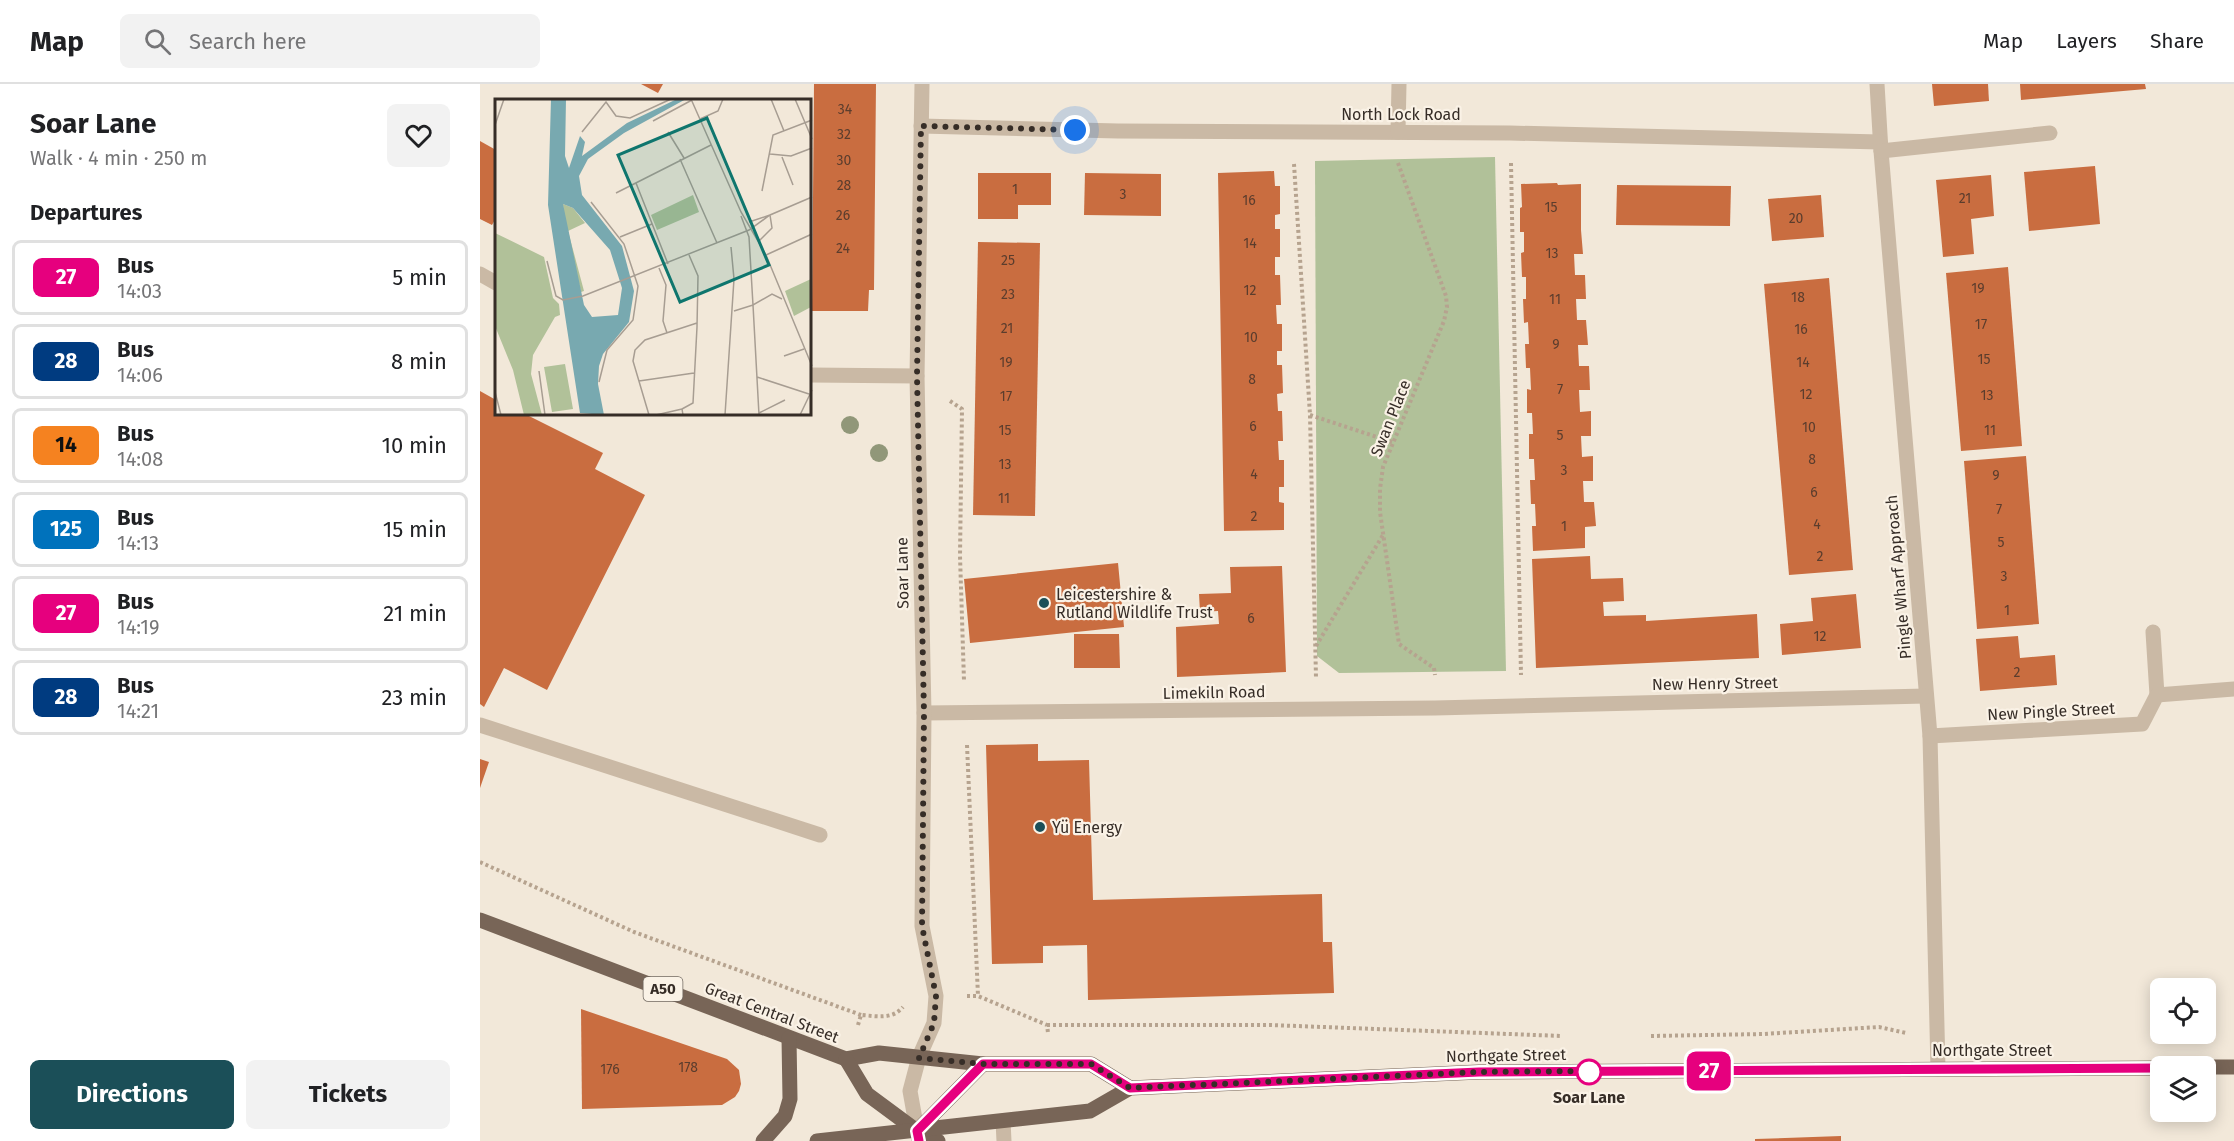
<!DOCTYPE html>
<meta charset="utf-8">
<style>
body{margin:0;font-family:"Fira Sans",sans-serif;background:#f2f2f2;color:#202124;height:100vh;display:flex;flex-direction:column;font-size:22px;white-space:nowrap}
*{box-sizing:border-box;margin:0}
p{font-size:20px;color:#757577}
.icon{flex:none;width:33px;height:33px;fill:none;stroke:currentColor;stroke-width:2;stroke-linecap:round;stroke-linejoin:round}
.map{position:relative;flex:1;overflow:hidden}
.side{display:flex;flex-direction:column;background:#fff;width:480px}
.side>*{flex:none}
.badge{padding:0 12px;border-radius:9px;font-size:21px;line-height:39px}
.tools{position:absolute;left:1670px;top:894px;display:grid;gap:12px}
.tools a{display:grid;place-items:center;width:66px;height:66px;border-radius:9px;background:#fff;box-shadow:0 3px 15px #0003;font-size:30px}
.you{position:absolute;width:30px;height:30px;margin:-15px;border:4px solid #fff;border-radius:50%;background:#1a73e8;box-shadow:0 0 0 9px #1a73e833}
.map>.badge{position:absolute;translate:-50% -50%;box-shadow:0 0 0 3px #fff}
h2{padding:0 30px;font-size:22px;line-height:54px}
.round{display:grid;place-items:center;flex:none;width:63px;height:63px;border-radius:9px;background:#f2f2f2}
.overview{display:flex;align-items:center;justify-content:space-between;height:102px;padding:0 30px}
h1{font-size:28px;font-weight:700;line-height:45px}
.cta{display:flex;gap:12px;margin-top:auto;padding:12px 30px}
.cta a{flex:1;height:69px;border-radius:9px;background:#1b4f58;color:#fff;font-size:24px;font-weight:700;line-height:69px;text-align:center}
.cta a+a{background:#f2f2f2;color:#202124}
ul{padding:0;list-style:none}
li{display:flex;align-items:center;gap:18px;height:75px;margin:0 12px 9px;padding:0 18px;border:3px solid #e0e0e0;border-radius:9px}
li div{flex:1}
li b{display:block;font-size:22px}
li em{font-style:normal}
li .badge{min-width:66px;font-weight:700;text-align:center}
header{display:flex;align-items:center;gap:36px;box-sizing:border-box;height:84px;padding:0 30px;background:#fff;border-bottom:2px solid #e0e0e0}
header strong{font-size:28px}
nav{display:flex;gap:33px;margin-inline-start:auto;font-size:21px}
.search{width:420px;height:54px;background:#f2f2f2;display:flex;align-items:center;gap:15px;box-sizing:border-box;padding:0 21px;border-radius:9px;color:#757577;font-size:22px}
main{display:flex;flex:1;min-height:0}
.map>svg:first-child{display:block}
.green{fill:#b1c199}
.building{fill:#c96d40}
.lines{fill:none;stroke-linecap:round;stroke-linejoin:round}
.path{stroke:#b6a38f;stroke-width:4;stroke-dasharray:3 3;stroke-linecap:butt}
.minor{stroke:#cab9a5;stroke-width:15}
.major{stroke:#786557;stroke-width:15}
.tree{fill:#919779}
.line-casing{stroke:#fff;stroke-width:14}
.line{stroke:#e6007e;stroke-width:9}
.walk{stroke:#362d27;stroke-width:6;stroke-dasharray:0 10.8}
.poi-dot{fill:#1b4f58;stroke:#faf2e6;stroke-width:2}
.stop-dot{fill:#fff;stroke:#e6007e;stroke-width:3}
.labels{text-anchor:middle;stroke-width:4.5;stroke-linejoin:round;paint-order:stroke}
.number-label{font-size:14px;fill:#5b3d2d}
.shield{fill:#faf2e6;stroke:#716860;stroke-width:1.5}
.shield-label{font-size:15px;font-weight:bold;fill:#362d27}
.street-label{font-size:16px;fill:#362d27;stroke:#faf2e6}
.poi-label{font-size:16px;fill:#362d27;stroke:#faf2e6;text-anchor:start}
.stop-label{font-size:16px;font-weight:bold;fill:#362d27;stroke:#faf2e6}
.inset-road{fill:none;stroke:#a79d92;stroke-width:1.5}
.view{fill:#0f766e;fill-opacity:0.15;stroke:#0f766e;stroke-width:3}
.inset-edge{fill:none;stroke:#362d27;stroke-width:3}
</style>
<header>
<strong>Map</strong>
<div class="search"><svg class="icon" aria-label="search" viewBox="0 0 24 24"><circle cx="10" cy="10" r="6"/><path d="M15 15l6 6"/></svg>Search here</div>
<nav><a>Map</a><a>Layers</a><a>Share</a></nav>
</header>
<main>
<section class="side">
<div class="overview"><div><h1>Soar Lane</h1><p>Walk · 4 min · 250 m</p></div><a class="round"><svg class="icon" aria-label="heart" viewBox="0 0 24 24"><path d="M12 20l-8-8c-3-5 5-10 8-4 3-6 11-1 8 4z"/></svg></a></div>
<h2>Departures</h2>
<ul>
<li><span class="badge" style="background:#e6007e;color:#fff">27</span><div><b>Bus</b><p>14:03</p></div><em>5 min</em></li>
<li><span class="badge" style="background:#003b80;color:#fff">28</span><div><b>Bus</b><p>14:06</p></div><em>8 min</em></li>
<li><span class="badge" style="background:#f58220;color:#111">14</span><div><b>Bus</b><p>14:08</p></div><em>10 min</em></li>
<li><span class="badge" style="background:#0072bc;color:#fff">125</span><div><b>Bus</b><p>14:13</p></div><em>15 min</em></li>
<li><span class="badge" style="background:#e6007e;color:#fff">27</span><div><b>Bus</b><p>14:19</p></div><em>21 min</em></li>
<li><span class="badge" style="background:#003b80;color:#fff">28</span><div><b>Bus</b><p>14:21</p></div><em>23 min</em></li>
</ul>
<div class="cta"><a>Directions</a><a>Tickets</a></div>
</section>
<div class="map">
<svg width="1754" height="1057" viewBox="0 0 1754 1057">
<rect width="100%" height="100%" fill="#f2e8d9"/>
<!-- green -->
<path class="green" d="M1015 73 1026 587 859 589 837 572 835 77Z"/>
<!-- building -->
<g class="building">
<path d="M161 0H183L178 9Z"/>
<path d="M334 0H396L394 206H389L388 227H332Z"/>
<path d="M1452 0H1508L1509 17 1454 22Z"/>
<path d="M1540 0H1665L1666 5 1541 16Z"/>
<path d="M0 57 16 66V134L12 141 0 135Z"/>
<path d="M1615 82 1620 140 1549 147 1544 88Z"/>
<path d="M794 87 795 102H800V130L795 131V145H800V173H795V191H800L801 221H796L797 240H802V267H797V281H802L803 309 797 310 798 327H802L803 357H798L799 376H804V403H799V418L804 419V446L744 447 738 89Z"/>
<path d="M498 89H571V121H538V135H498Z"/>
<path d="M605 89 681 90V132L604 131Z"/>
<path d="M1511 91 1514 132 1491 135 1494 170 1463 173 1456 96Z"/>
<path d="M1077 99 1078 101 1101 100V146L1103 170H1094L1095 191H1105L1106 215H1096L1097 236H1106L1108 261H1098L1099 282H1109L1110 306H1099L1100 328 1111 327V352H1101L1102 373 1113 372V397H1103L1104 418H1114L1116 442 1105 443V464L1053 467 1052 442H1056L1055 420H1051L1050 396H1055L1054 375H1049V350H1053L1052 329H1047V305L1051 306 1050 284H1046L1045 260H1049L1048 238 1044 239 1043 215H1046V193H1042L1041 169 1044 168V148H1040V124L1042 123 1041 100Z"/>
<path d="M1137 101 1251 102 1250 142 1136 141Z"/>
<path d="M1341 111 1344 153 1292 157 1288 115Z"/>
<path d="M498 158 560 159 555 432 493 431Z"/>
<path d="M1528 183 1542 362 1481 367 1466 189Z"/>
<path d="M1349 194 1373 486 1309 491 1284 200Z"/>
<path d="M0 307 16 316V330H45L123 369 115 385 165 411 67 606 24 584 4 623 0 620Z"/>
<path d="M1546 372 1559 540 1497 545 1484 377Z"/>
<path d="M1110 472 1111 495 1143 494 1144 517 1123 518 1124 532 1166 531V537L1277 530 1279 574 1056 584 1052 475Z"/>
<path d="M638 479 644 543 490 559 484 495Z"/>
<path d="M802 482 806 588 697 593 696 543 739 540 738 527 720 528 719 510 751 509 750 483Z"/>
<path d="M1376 510 1381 564 1302 571 1300 540 1333 537 1331 514Z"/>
<path d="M594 550H639L640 584H594Z"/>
<path d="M1538 552 1540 574 1575 571 1577 601 1500 607 1496 555Z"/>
<path d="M558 660V677L609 676 613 816 842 810 843 858H852L854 909 608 916 607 861 563 862V879L512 880 506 661Z"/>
<path d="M0 675 9 678 0 704Z"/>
<path d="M101 925 247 975 259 986 261 1000 259 1007 255 1013 242 1021 102 1025Z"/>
<path d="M1361 1052V1057H1275V1055Z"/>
</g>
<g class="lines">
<!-- path -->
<g class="path">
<path d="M918 79 966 212 967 223 964 237 903 383 900 405V428L919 560 954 584 955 591"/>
<path d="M1031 79 1041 591"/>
<path d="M814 80 830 331 836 594"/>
<path d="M470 317 482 325 480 472 484 597"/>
<path d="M830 331 912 358"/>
<path d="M836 562 903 451"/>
<path d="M487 661 498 912"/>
<path d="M0 778 154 848 381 931"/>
<path d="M487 912H498L567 941 568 949"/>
<path d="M378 941 381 931C397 932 412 936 423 923"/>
<path d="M567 941H790L1082 952"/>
<path d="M1688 951H1717"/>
<path d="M1171 952 1283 950 1399 943 1426 949"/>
</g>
<!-- minor -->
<g class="minor">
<path d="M1397 0 1401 67 1450 652 1458 985"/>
<path d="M441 42 638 47 1030 49 1400 58"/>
<path d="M918 48 919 0"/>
<path d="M1401 67 1570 49"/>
<path d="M0 190 16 199"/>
<path d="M330 291 437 292"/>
<path d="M1673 548 1677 611"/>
<path d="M444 629 955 624 1446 612"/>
<path d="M0 641 340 751"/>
<path d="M1450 652 1662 640 1677 611 1754 605"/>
<path d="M523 1037 524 1057"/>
<path d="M439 1057 430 1007 439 973 454 939 456 912 442 842 444 629 437 292 442 0"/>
</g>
<!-- major -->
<g class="major">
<path d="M0 836 366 975 399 969 503 980H611L650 1004"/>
<path d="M366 975 387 1010 437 1047 458 1057"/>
<path d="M1725 983H1754"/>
<path d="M437 1047 503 980"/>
<path d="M283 1057 305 1032 310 1015 309 954"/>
<path d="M337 1057 610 1027 650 1004 999 988 1680 984"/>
</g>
</g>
<!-- trees -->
<g class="tree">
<circle cx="370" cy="341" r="9"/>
<circle cx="399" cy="369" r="9"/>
</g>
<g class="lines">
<defs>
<path id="line" d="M439 1057 437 1047 503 980H611L650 1004 999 988 1680 984"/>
</defs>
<!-- line casing -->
<use href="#line" class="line-casing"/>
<!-- line -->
<use href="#line" class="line"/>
<!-- walk -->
<path class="walk" d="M595 46 441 42 437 292 444 629 442 842 456 912 454 939 439 974 503 980H611L650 1004 999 988 1113 987 1109 988"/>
</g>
<!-- markers -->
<g class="poi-dot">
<circle cx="564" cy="519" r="6"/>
<circle cx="560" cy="743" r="6"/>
</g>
<circle class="stop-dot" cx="1109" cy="988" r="12"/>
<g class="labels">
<!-- number labels -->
<g class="number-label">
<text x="365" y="30">34</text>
<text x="364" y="55">32</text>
<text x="364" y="81">30</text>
<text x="364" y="106">28</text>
<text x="535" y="110">1</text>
<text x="643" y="115">3</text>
<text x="1485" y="119">21</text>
<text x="769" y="121">16</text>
<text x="1071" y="128">15</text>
<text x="363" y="136">26</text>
<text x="1316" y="139">20</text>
<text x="770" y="164">14</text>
<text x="363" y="169">24</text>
<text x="1072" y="174">13</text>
<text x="528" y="181">25</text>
<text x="1498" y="209">19</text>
<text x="770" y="211">12</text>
<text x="528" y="215">23</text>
<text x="1318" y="218">18</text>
<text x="1075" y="220">11</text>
<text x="1501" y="245">17</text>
<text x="527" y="249">21</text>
<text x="1321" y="250">16</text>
<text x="771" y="258">10</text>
<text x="1076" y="265">9</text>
<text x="1504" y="280">15</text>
<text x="526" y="283">19</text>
<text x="1323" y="283">14</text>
<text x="772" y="300">8</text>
<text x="1080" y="310">7</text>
<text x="1326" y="315">12</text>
<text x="1507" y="316">13</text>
<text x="526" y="317">17</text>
<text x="773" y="347">6</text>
<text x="1329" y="348">10</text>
<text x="525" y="351">15</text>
<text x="1510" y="351">11</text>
<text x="1080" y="356">5</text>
<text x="1332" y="380">8</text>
<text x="525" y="385">13</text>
<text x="1084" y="391">3</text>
<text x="774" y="395">4</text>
<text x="1516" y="396">9</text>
<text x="1334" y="413">6</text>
<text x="524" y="419">11</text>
<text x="1519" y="430">7</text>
<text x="774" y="437">2</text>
<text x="1337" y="445">4</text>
<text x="1084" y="447">1</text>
<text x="1521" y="463">5</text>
<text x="1340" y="477">2</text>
<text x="1524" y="497">3</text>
<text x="1527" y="531">1</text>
<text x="771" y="539">6</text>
<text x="1340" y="557">12</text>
<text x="1537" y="593">2</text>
<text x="208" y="988">178</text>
<text x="130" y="990">176</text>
</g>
<!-- shield labels -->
<rect class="shield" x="163.5" y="893" width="39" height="24" rx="4.5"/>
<g class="shield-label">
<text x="183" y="910">A50</text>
</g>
<!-- street labels -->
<g class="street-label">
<text x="921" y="36">North Lock Road</text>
<text transform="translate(910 334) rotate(-68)" y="6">Swan Place</text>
<text transform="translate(422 489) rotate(-91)" y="6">Soar Lane</text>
<text transform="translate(1418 493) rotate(-95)" y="6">Pingle Wharf Approach</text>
<text transform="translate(1235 599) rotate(-1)" y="6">New Henry Street</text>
<text transform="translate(734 608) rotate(-1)" y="6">Limekiln Road</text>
<text transform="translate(1571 627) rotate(-3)" y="6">New Pingle Street</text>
<text transform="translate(292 928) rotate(21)" y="6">Great Central Street</text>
<text x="1512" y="972">Northgate Street</text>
<text transform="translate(1026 971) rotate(-1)" y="6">Northgate Street</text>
</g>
<!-- poi labels -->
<g class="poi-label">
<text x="576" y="516">Leicestershire &amp;<tspan x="576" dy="18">Rutland Wildlife Trust</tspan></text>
<text x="572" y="749">Yü Energy</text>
</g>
<!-- stop labels -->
<g class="stop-label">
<text x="1109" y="1019">Soar Lane</text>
</g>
</g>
<!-- overview -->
<g transform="translate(15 15)">
<rect width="316" height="316" fill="#f2e8d9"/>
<path d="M68 105 78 109 90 124 73 132 89 192 86 193 69 122Z" fill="#b1c199"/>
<path d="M316 180V208L299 217 290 192Z" fill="#b1c199"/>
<path d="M198 96 204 113 162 131 156 116ZM0 134 49 158 58 199 64 205 65 216 60 218 38 256 36 275 47 316H29L18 271 0 227ZM70 265 78 310 57 313 49 268Z" fill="#b1c199"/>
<path d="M56 0H71L70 57 74 69 85 37 90 43 87 57 132 24 182 0H191L129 34 93 60 84 77 87 96 127 147 139 192 134 223 108 255 104 267 103 285 109 316 85 314 53 106ZM68 105 78 109 115 151 127 189 123 216 97 218 89 206Z" fill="#78a9b0" fill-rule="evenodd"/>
<path class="inset-road" d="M196 0 246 113 271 156 317 267M276 0 289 32M300 0 317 40M205 20 223 12 228 0M158 22 197 1M0 26 9 0M87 33 111 3 121 17 135 19 176 0M173 33 189 59M275 55 296 57 317 49M287 58 298 86M185 60 222 144M141 84 173 165M267 92 278 36 317 21M121 94 216 46M96 103 129 145 143 187 138 221 112 251 104 283M246 117 254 138 258 206 277 195 287 200M254 123 275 116M125 138 157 125M264 142 277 129 275 116M271 156 317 135M52 162 61 197 68 201 88 197 254 131 275 116 317 98M164 169 171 186 168 222 172 234M239 212 258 206 264 316M289 257 309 250M44 272 50 316M262 278 314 295M144 282 199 274M0 293 6 316M264 314 290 301M154 316 138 262 140 251 150 241 202 224M161 316 187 310M188 316 187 310 198 304 202 228 203 177 194 156M230 316 239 180 236 148M305 316 317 291"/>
<path class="view" d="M212 19 274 166 185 203 123 56Z"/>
<rect width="316" height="316" class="inset-edge"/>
</g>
</svg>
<div class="tools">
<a><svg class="icon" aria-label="locate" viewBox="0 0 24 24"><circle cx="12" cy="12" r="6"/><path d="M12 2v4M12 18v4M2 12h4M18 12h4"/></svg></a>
<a><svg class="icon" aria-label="layers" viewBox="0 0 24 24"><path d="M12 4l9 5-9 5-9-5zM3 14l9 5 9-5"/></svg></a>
</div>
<div class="you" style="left:595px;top:46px"></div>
<b class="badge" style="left:1229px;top:987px;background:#e6007e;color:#fff">27</b>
</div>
</main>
